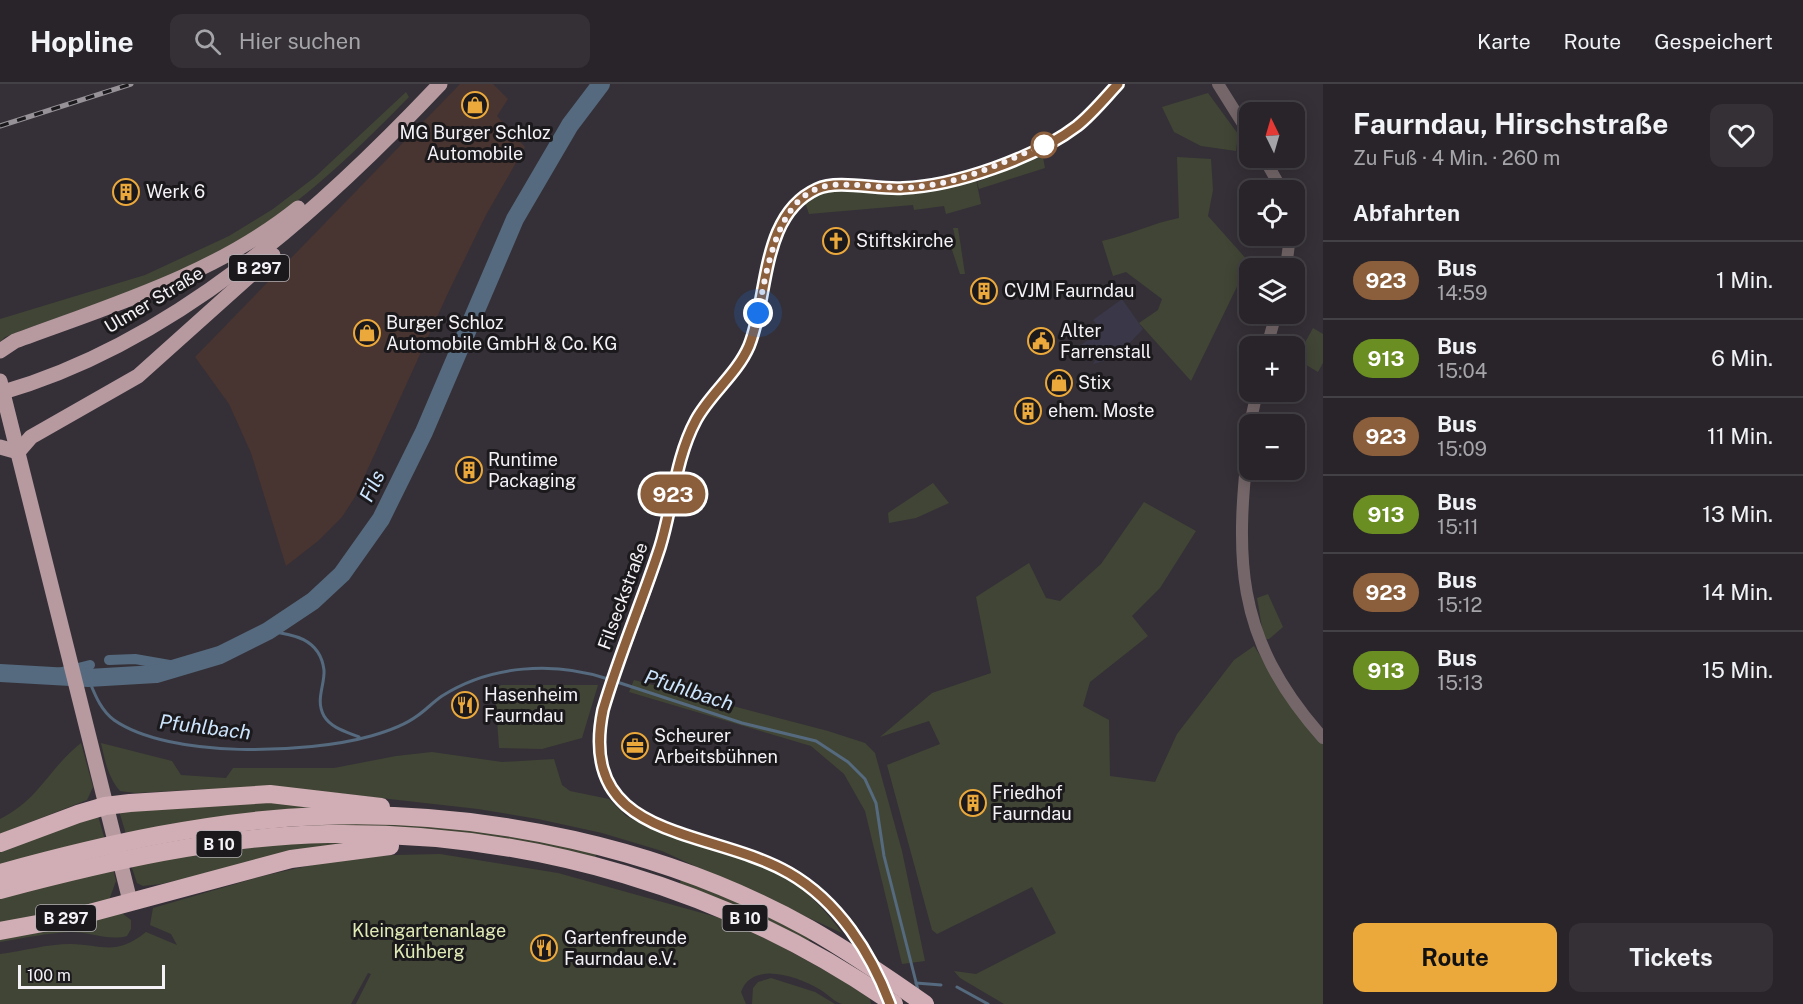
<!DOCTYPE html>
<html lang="de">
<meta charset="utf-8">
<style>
body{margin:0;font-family:"Public Sans",sans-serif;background:#343035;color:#f1f3f6;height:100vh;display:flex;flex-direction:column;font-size:22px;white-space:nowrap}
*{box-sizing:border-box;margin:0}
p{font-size:20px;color:#a5a4a8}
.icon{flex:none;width:33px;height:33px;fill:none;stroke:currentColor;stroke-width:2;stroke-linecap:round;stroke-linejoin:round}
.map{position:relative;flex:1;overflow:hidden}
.details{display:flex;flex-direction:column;background:#282429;width:480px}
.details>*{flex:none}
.badge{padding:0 12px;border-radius:20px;font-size:21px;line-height:39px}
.needle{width:39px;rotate:355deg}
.buttons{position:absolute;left:1239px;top:18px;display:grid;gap:12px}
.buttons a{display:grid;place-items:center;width:66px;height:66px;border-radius:12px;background:#282429;box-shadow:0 3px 15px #0003,0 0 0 2px #444146;font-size:30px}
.scale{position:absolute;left:18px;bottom:15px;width:147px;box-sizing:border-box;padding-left:6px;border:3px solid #f5f2f7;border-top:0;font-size:16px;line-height:21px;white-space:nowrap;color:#f5f2f7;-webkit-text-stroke:4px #1b191c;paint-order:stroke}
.you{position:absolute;width:30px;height:30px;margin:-15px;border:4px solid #fff;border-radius:50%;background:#1a73e8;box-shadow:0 0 0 9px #1a73e833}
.map>.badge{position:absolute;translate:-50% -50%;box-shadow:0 0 0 3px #fff}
h2{padding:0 30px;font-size:22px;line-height:54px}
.round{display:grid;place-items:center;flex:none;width:63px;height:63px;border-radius:12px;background:#343035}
.overview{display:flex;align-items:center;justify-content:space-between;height:102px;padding:0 30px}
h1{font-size:28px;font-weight:700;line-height:45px}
.action{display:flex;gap:12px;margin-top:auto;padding:12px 30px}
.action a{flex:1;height:69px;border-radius:12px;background:#eca93b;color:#111;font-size:24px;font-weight:700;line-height:69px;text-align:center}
.action a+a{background:#343035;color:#f1f3f6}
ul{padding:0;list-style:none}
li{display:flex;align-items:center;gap:18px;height:78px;padding:0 30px;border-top:2px solid #444146}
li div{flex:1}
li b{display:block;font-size:22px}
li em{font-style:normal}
li .badge{min-width:66px;font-weight:700;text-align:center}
header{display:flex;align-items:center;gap:36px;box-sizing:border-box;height:84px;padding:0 30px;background:#282429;border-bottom:2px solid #444146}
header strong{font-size:28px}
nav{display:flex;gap:33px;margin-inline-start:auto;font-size:21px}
.search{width:420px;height:54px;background:#343035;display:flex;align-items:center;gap:15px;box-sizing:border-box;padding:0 21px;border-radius:12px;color:#a5a4a8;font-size:22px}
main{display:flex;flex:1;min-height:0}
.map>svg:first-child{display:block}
.commercial{fill:#483430}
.education{fill:#3a3748}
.green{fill:#414535}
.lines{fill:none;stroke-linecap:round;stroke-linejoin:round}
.stream{stroke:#556a7e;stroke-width:3}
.canal{stroke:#556a7e;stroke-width:10}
.river{stroke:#556a7e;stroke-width:18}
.minor{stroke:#756769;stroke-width:12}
.major{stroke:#b79aa0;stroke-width:15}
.highway{stroke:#d1aeb5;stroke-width:18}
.rail-casing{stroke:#969298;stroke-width:5}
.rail{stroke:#1b191c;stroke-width:3;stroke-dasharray:9;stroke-linecap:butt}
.line-casing{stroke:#fff;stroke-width:14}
.line{stroke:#8b5e3c;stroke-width:9}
.walk{stroke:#f5f2f7;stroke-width:6;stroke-dasharray:0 10.8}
.stop-dot{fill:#fff;stroke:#8b5e3c;stroke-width:3}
.labels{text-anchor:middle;stroke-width:6;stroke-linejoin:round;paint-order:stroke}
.shield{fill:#1b191c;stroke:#b4b1b5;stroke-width:1.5}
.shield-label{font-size:16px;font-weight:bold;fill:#f5f2f7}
.poi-label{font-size:18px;fill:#f5f2f7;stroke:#1b191c;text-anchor:start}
.street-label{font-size:18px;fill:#f5f2f7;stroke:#1b191c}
.park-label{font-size:18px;fill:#dfeab5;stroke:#1b191c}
.water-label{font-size:20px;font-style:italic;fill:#cde6fe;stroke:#1b191c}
</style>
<header>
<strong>Hopline</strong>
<div class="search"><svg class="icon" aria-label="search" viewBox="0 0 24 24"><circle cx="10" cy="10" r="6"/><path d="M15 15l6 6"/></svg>Hier suchen</div>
<nav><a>Karte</a><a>Route</a><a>Gespeichert</a></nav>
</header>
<main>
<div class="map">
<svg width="1323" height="920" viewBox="0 0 1323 920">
<rect width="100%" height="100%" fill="#353037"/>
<!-- commercial -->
<path class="commercial" d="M460 0H493L508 15 497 32 525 63 486 131 448 209 355 413 342 433 318 457 286 482 251 369 229 320 195 273Z"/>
<!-- education -->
<path class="education" d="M1122 215 1143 245 1115 274 1093 280 1097 274 1081 261 1102 246 1093 236Z"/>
<!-- green -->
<g class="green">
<path d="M406 8 409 13C361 62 310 112 252 149 177 197 88 221 5 253L0 258V235L145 191 229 152 273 125 315 93Z"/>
<path d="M1208 9 1238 50 1236 67 1201 62 1174 48 1162 23Z"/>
<path d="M1042 68 1045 84 979 105 977 98 1014 83Z"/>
<path d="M1177 73 1211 75 1213 106 1208 132 1249 178 1191 297 1139 239 1158 226 1162 215 1126 188 1113 192 1102 157C1129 151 1153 139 1179 134Z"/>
<path d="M975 90 981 120 946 130 944 122 914 126 913 121 809 130 803 112 818 104 881 105Z"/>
<path d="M953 144H958L965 190H960L952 166H947L946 155 955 153Z"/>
<path d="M1313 244 1323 250V279L1318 288 1296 275Z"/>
<path d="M933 399 949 419 916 434 889 439 888 429Z"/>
<path d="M1144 418 1196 447 1160 504 1132 532 1148 552 1090 598 1083 622 1109 636 1110 692 1155 698 1177 650 1234 576 1254 562 1304 640 1308 637 1323 654V920H1004L960 894 954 887 976 890 1056 849 1032 803 937 850 932 846 887 681 940 660 929 637 880 653 932 609 991 589 976 513 1029 479 1046 514 1060 517 1101 480Z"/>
<path d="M1268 510 1283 543 1269 555H1264L1257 514Z"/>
<path d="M634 596 828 647 865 659 875 669 902 767 925 877 902 880 865 727 844 690 811 662 629 608Z"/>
<path d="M501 601H598L582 654 542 665 499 664 495 606Z"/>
<path d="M81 659 93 703 87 716 0 750V735C40 715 48 685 81 659Z"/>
<path d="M101 659 172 677 181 691 226 694 233 684H334L396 672 432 668 502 678 554 675 562 701 570 707 609 715 626 732 643 740C688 757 741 765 783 791 807 806 826 827 842 849L662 767 602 749 538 735 478 725 292 704 208 705 135 709 120 707C108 693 105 677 101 659Z"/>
<path d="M284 718 344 723 126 750 119 727 153 723Z"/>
<path d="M98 732 105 756 0 782V762Z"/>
<path d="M355 738 461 743 597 768 595 774 523 758 196 750Z"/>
<path d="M301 758 354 759 319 763 161 800 143 802 137 799 131 781 182 772Z"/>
<path d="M440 770 558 789 720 834 775 859 842 896 870 915 871 920C862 920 851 920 842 920 834 918 827 909 819 905 798 893 752 876 741 908L746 920H356L371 890 368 889 351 920H0V870C23 867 48 860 70 860 104 861 116 872 146 848L177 861 171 850 150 841 153 824 263 792 352 772Z"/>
<path d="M113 785 116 797 109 816 0 840V813Z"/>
<path d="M681 795 742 819 811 854 808 858 680 800Z"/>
<path d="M119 827 131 836V845L127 852C109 857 90 848 71 848 47 849 24 854 0 858V850Z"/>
<path d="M771 894 815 908 835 920H752L753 904 758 898Z"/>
</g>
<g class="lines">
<!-- stream -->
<g class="stream">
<path d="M268 547C292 550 320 554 324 586 325 601 315 616 324 632 331 644 347 648 359 653"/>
<path d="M88 594C94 608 100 626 114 636 170 675 307 670 371 652 385 648 405 641 417 632 426 626 433 618 442 612 491 581 554 577 608 595"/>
<path d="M614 597 742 639 816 657 848 678 865 695 876 719 884 772 918 906"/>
<path d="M916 899 941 901"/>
<path d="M957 903 988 920"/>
</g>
<!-- canal -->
<g class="canal">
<path d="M109 576 135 575 181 583"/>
<path d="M42 593 90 581"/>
</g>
<!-- river -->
<path class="river" d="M0 589 88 594 156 590 220 571 268 547 313 517 342 490 381 435 424 348 515 135 570 41 601 0"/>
<!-- minor -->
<g class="minor">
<path d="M1218 0 1250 51"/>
<path d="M1264 74 1282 106"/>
<path d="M1286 184 1290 152"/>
<path d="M1267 262 1276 230"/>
<path d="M1250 340 1257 308"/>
<path d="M1250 343C1235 473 1232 551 1323 654"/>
<path d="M874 883C854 847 826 810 790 789 710 743 576 759 603 626 619 570 646 515 661 459 672 418 676 374 696 336 710 310 737 290 749 262 769 213 760 131 817 105 838 95 878 106 903 104 955 102 1035 74 1077 42 1092 30 1105 14 1118 0"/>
</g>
<!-- major -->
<g class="major">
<path d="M0 267 15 257C112 221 216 190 298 124"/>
<path d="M0 297 130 817"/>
<path d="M0 309C173 260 319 128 440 0"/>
<path d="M0 363 18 368"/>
<path d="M18 368 31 353 138 292 273 171"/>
</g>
<!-- highway -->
<g class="highway">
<path d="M0 759 78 730 105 722 130 719 270 710 381 723"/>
<path d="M0 789C105 760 212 736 321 732 487 726 665 764 810 845 850 868 888 894 925 920"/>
<path d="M0 806C106 778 217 752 328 750 530 747 728 804 894 920"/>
<path d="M0 847 75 833 291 775 390 762"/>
</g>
<defs>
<path id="rail" d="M0 42 131 0"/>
</defs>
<!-- rail casing -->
<use href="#rail" class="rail-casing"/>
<!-- rail -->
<use href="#rail" class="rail"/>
</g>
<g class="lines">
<defs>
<path id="line" d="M890 920C871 869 838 817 789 789 709 743 576 758 603 626 619 571 642 518 660 463 673 421 675 375 696 336 710 310 737 290 749 262 769 213 760 131 817 105 838 95 878 106 903 104 955 102 1035 74 1077 42 1092 30 1105 14 1118 0"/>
</defs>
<!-- line casing -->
<use href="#line" class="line-casing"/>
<!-- line -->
<use href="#line" class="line"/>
<!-- walk -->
<path class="walk" d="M758 229C767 187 777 105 833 101 863 99 892 107 924 102 967 97 1005 77 1044 61"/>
</g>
<!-- icons -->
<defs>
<symbol id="shop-ring" viewBox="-11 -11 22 22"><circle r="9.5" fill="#1b191c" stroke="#eca93b" stroke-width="1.5"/><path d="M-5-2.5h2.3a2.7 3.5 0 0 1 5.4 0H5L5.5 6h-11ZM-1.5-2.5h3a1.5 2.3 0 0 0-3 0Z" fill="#eca93b"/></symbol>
<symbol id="building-ring" viewBox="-11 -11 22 22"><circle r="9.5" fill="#1b191c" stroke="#eca93b" stroke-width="1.5"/><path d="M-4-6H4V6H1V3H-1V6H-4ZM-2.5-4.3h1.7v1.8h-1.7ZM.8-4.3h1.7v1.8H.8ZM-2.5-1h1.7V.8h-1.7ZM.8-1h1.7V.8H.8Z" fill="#eca93b"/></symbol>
<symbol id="church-ring" viewBox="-11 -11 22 22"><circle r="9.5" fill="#1b191c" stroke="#eca93b" stroke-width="1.5"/><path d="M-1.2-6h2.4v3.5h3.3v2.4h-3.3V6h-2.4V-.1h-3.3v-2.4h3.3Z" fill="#eca93b"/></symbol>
<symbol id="civic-ring" viewBox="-11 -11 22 22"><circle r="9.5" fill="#1b191c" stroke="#eca93b" stroke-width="1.5"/><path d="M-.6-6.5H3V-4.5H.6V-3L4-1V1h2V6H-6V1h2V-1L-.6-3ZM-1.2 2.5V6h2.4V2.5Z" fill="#eca93b"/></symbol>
<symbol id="restaurant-ring" viewBox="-11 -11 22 22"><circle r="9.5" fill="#1b191c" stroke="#eca93b" stroke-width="1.5"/><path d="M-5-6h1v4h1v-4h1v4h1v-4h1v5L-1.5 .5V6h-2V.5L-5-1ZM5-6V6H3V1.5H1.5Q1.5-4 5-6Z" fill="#eca93b"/></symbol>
<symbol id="office-ring" viewBox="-11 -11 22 22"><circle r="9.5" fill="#1b191c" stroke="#eca93b" stroke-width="1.5"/><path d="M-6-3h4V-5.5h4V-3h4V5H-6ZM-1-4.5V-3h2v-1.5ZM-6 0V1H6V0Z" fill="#eca93b"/></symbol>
</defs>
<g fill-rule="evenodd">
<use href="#shop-ring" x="460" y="6" width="30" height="30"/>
<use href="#building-ring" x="111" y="93" width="30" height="30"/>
<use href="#church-ring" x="821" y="142" width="30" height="30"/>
<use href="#building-ring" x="969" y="192" width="30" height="30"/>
<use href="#shop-ring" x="352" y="234" width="30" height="30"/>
<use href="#civic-ring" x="1026" y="242" width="30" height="30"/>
<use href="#shop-ring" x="1044" y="284" width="30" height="30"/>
<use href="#building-ring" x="1013" y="312" width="30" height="30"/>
<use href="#building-ring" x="454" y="371" width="30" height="30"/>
<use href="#restaurant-ring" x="450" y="606" width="30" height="30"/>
<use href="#office-ring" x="620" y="647" width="30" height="30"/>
<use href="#building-ring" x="958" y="704" width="30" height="30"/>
<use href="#restaurant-ring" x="529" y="849" width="30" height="30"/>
</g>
<!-- markers -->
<circle class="stop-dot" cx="1044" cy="61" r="12"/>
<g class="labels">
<!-- shield labels -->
<g class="shield">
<rect x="229" y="171" width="60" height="26" rx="4.5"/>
<rect x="196.5" y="747" width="45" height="26" rx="4.5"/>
<rect x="36" y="821" width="60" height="26" rx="4.5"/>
<rect x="722.5" y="821" width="45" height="26" rx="4.5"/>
</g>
<g class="shield-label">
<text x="259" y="190">B 297</text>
<text x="219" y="766">B 10</text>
<text x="66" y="840">B 297</text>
<text x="745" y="840">B 10</text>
</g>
<!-- poi labels -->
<g class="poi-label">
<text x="475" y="55" text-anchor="middle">MG Burger Schloz<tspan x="475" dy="21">Automobile</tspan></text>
<text x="146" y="114">Werk 6</text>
<text x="856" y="163">Stiftskirche</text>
<text x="1004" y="213">CVJM Faurndau</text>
<text x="386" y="245">Burger Schloz<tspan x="386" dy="21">Automobile GmbH &amp; Co. KG</tspan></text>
<text x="1060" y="253">Alter<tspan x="1060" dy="21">Farrenstall</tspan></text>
<text x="1078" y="305">Stix</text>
<text x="1048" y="333">ehem. Moste</text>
<text x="488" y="382">Runtime<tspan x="488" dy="21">Packaging</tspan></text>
<text x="484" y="617">Hasenheim<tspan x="484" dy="21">Faurndau</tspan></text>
<text x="654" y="658">Scheurer<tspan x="654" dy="21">Arbeitsbühnen</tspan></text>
<text x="992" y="715">Friedhof<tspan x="992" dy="21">Faurndau</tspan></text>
<text x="564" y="860">Gartenfreunde<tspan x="564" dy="21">Faurndau e.V.</tspan></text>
</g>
<!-- street labels -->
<g class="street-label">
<text transform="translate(154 216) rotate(-31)" y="6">Ulmer Straße</text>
<text transform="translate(623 512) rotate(-70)" y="6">Filseckstraße</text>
</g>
<!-- park labels -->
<g class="park-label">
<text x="429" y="853">Kleingartenanlage<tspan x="429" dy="21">Kühberg</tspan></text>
</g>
<!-- water labels -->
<g class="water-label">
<text transform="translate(372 402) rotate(-64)" y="7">Fils</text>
<text transform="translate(689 606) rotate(18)" y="7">Pfuhlbach</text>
<text transform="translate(205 643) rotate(7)" y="7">Pfuhlbach</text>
</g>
</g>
</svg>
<div class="buttons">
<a><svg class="needle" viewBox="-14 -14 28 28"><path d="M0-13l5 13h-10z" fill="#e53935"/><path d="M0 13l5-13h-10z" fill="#a5a4a8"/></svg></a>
<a><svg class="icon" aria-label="locate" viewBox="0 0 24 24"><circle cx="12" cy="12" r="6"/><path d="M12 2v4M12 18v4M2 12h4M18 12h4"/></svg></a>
<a><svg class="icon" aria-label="layers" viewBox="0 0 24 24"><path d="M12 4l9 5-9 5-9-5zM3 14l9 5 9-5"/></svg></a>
<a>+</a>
<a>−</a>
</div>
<div class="scale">100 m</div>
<div class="you" style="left:758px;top:229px"></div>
<b class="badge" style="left:673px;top:410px;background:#8b5e3c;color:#fff">923</b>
</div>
<section class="details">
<div class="overview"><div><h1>Faurndau, Hirschstraße</h1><p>Zu Fuß · 4 Min. · 260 m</p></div><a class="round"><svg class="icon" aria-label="heart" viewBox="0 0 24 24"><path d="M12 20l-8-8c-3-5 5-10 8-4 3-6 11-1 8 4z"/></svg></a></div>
<h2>Abfahrten</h2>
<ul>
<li><span class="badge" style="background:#8b5e3c;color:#fff">923</span><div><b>Bus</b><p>14:59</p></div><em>1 Min.</em></li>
<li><span class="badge" style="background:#6b8e23;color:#fff">913</span><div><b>Bus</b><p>15:04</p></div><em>6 Min.</em></li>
<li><span class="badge" style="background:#8b5e3c;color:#fff">923</span><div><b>Bus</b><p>15:09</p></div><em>11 Min.</em></li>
<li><span class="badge" style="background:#6b8e23;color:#fff">913</span><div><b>Bus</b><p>15:11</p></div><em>13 Min.</em></li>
<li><span class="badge" style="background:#8b5e3c;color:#fff">923</span><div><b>Bus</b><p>15:12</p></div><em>14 Min.</em></li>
<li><span class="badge" style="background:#6b8e23;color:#fff">913</span><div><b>Bus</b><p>15:13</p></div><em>15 Min.</em></li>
</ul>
<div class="action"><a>Route</a><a>Tickets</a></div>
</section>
</main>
